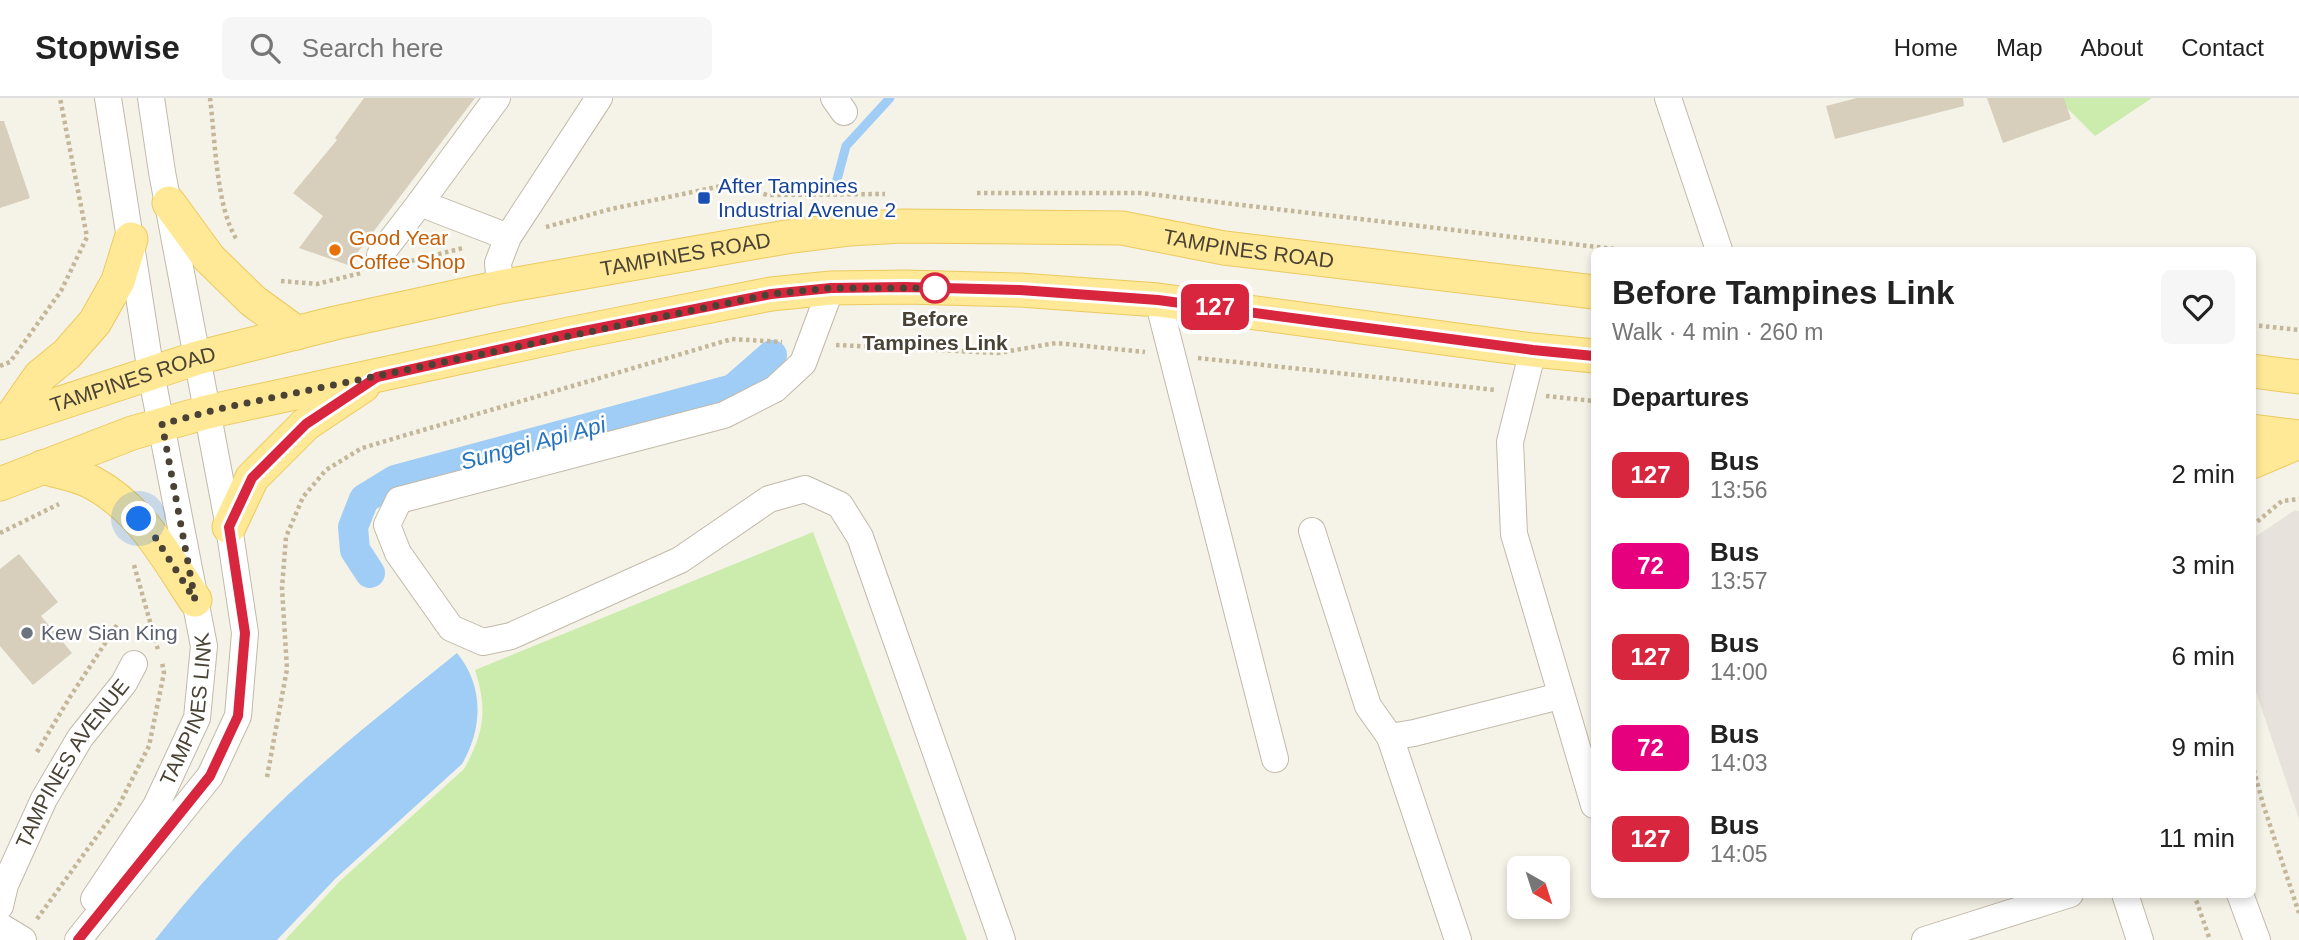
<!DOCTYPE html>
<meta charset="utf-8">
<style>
body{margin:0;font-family:Helvetica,sans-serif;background:#f6f6f6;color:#222;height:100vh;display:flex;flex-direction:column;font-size:26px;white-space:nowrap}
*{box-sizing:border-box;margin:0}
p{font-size:23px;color:#767676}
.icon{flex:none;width:38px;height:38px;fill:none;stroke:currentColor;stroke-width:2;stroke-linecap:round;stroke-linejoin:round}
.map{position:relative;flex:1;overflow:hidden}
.sheet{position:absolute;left:1591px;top:149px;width:665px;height:651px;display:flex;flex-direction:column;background:#fff;border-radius:10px;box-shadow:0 4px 10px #0003}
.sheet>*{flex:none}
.badge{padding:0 14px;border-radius:10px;font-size:24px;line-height:46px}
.needle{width:46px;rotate:141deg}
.controls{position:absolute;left:1507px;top:758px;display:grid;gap:14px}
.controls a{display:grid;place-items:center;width:63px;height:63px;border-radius:10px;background:#fff;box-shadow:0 4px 10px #0003;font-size:35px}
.you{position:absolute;width:35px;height:35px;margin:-18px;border:5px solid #fff;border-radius:50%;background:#1a73e8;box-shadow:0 0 0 10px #1a73e833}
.map>.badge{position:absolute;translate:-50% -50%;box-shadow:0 0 0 4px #fff}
h2{padding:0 21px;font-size:26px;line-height:63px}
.round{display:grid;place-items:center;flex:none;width:74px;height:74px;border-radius:10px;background:#f6f6f6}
.head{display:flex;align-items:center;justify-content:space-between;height:119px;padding:0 21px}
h1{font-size:33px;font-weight:700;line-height:52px}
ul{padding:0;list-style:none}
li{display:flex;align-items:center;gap:21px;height:91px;padding:0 21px}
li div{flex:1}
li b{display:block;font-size:26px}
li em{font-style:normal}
li .badge{min-width:77px;font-weight:700;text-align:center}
header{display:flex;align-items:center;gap:42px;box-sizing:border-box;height:98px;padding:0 35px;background:#fff;border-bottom:2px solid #e0e0e0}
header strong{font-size:33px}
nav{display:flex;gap:38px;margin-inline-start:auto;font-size:24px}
.search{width:490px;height:63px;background:#f6f6f6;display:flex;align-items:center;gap:18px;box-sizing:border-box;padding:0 24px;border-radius:10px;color:#767676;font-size:26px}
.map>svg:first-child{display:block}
.industrial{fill:#e7e3dc}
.green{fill:#ccecad}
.water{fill:#9fcdf6}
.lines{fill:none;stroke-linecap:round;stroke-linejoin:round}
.stream{stroke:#9fcdf6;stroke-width:9}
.canal{stroke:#9fcdf6;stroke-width:30}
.building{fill:#d7cebc}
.minor-casing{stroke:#c1baa9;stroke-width:28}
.major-casing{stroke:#ecca5e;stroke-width:35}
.path{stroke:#c4b799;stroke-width:4.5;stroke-dasharray:3.5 3.5;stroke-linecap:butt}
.minor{stroke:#fff;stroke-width:26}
.major{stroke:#ffe896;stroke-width:33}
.line-casing{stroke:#fff;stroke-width:16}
.line{stroke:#d7263d;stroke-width:10}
.walk{stroke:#494235;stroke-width:7;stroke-dasharray:0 12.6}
.transit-dot{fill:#1a4fb4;stroke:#fff;stroke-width:2.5}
.food-dot{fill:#e8710a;stroke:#fff;stroke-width:2.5}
.stop-dot{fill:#fff;stroke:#d7263d;stroke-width:3.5}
.worship-dot{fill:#6b7280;stroke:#fff;stroke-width:2.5}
.labels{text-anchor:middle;stroke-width:5;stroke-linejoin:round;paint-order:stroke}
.transit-label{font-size:21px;fill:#164399;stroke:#fff;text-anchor:start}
.food-label{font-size:21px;fill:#c56008;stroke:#fff;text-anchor:start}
.street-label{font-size:21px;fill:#494235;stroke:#fff}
.stop-label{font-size:21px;font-weight:bold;fill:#494235;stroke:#fff}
.worship-label{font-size:21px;fill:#5b616d;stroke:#fff;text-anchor:start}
.water-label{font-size:23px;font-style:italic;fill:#2674bd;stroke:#fff}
</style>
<header>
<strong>Stopwise</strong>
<div class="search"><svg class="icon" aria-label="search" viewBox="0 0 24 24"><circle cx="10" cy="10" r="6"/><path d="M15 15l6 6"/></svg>Search here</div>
<nav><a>Home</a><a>Map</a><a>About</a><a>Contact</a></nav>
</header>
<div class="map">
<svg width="2299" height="842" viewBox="0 0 2299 842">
<rect width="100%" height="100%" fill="#f5f2e7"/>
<!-- industrial -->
<path class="industrial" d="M2295 412 2299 413V721L2252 582V441Z"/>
<!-- green -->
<g class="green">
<path d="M2057 0H2152L2095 38Z"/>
<path d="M813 434 967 842H285L340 783 464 671C484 634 488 613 475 572Z"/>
</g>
<!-- water -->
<path class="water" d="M457 555C484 588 483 630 462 666L336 780 277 842H155C207 776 265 715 329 660 370 624 414 590 457 555Z"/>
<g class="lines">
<!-- stream -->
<path class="stream" d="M835 89 846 48 890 0"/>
<!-- canal -->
<path class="canal" d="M370 475 355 452 353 429 364 401 395 382 733 291 772 257"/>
</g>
<!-- building -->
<g class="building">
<path d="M364 0H475L348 167 299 150 323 118 293 95 337 42 335 40Z"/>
<path d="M1857 0H1963L1964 8 1835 41 1826 8Z"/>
<path d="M1987 0H2064L2071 21 2003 45Z"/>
<path d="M0 23H4L30 100 0 110Z"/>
<path d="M19 456 58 504 41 518 72 555 33 587 0 548V471Z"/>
</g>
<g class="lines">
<defs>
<g id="minor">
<path d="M497 0 420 105 508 139"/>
<path d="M834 0 844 14"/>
<path d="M1668 0 1719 152"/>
<path d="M380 157 420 105"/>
<path d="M500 189 498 165 508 139 599 0"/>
<path d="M831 190 803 265 775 291 724 317 399 402 387 427 398 455 451 530 483 544 511 538 680 462 769 401 805 391 840 407 860 439 1002 842"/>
<path d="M1158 202 1275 661"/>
<path d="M1533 252 1510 344 1514 436 1594 707"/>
<path d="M1312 433 1368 608 1390 639 1414 635 1560 598"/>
<path d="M1390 639 1458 842"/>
<path d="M2125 796 2140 842"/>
<path d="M2240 796 2257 842"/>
<path id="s1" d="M94 801 156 708 197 620 204 548 151 275 108 0"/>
<path id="s2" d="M0 808 5 787 44 701 80 640 124 585 134 566"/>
<path d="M0 828 23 842"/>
<path d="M78 842 210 678 238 618 245 535 229 429 162 74 151 0"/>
<path d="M1925 842 2070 796"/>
</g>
<g id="major">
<path d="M169 105 209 160 253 203 297 235"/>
<path d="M2252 273 2299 279"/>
<path d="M10 321 40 278 67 256 95 224 118 183 131 141"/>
<path id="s3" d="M0 325 197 260 335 225 500 189 786 139 850 131 902 128 1122 130 1224 150 1594 194"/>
<path d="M2252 333 2299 339"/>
<path d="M2252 364 2299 344"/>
<path d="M42 369C59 374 78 377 93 385 141 411 166 458 195 502"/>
<path d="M0 386 132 335 207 314 569 236 771 196 831 190 905 189 1020 192 1158 202 1533 252 1594 258"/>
<path d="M229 429 252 380 306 326 363 288"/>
</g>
</defs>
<!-- minor casing -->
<use href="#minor" class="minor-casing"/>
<!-- major casing -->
<use href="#major" class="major-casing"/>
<!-- path -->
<g class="path">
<path d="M210 0C215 39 216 110 237 142"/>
<path d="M977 95H1140L1623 152"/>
<path d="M546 129 611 111 731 86 767 97 885 96"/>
<path d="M411 163 463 150"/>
<path d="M281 183 317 186 361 175"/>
<path d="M2252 227 2299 232"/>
<path d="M836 247 998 255 1056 245 1145 254"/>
<path d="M1198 260 1496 292"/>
<path d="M0 268 10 264 61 193 87 139 60 0"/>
<path d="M1546 298 1594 303"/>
<path d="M2252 428 2282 403 2299 401"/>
<path d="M0 435 59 406"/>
<path d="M134 467 158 552"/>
<path d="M37 654 70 599 117 527"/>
<path d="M2252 665 2263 706 2299 815"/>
<path d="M267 679 287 571 282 490 286 439 303 399 326 372 362 350 732 241 782 244"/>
<path d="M2194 796 2210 842"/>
<path d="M37 821 118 709 149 648 164 575 162 564"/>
</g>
<!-- minor -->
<use href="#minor" class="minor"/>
<!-- major -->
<use href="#major" class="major"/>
</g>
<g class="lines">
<defs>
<path id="line" d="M78 842 210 678 238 618 245 535 229 429 252 380 306 326 377 279 569 236 771 196 831 190 905 189 1020 192 1158 202 1533 252 1594 258"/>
</defs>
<!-- line casing -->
<use href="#line" class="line-casing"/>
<!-- line -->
<use href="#line" class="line"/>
<!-- walk -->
<path class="walk" d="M139 421 155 439 195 502 162 326 223 310 771 196 831 190H935"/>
</g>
<!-- markers -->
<rect class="transit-dot" x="697" y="93" width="14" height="14" rx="3.5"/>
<circle class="food-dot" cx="335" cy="152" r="7"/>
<circle class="stop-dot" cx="935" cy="190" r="14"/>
<circle class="worship-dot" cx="27" cy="535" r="7"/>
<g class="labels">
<!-- transit labels -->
<g class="transit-label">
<text x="718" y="95">After Tampines<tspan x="718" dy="24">Industrial Avenue 2</tspan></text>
</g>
<!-- food labels -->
<g class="food-label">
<text x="349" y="147">Good Year<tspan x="349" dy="24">Coffee Shop</tspan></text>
</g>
<!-- street labels -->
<g class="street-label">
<text dy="7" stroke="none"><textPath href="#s3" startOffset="1274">TAMPINES ROAD</textPath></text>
<text dy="7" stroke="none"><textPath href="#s3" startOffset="707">TAMPINES ROAD</textPath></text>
<text dy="7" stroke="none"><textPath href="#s3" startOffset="140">TAMPINES ROAD</textPath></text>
<text dy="7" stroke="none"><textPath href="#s1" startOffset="215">TAMPINES LINK</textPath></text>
<text dy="7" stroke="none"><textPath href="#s2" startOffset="161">TAMPINES AVENUE</textPath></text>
</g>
<!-- stop labels -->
<g class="stop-label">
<text x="935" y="228">Before<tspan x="935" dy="24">Tampines Link</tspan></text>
</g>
<!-- worship labels -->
<g class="worship-label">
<text x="41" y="542">Kew Sian King</text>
</g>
<!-- water labels -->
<g class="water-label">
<text transform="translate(533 345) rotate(-15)" y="8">Sungei Api Api</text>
</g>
</g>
</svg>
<div class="controls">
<a><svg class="needle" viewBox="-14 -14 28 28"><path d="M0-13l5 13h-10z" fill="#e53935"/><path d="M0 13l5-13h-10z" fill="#767676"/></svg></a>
</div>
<div class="you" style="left:139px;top:421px"></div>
<b class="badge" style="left:1215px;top:209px;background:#d7263d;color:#fff">127</b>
<section class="sheet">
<div class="head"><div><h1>Before Tampines Link</h1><p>Walk · 4 min · 260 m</p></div><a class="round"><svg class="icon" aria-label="heart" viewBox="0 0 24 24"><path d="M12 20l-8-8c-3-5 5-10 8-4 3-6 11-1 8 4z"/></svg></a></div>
<h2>Departures</h2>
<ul>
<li><span class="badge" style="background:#d7263d;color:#fff">127</span><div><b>Bus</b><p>13:56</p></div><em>2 min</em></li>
<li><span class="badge" style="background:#e6007e;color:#fff">72</span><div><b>Bus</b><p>13:57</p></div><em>3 min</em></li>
<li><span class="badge" style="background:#d7263d;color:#fff">127</span><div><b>Bus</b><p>14:00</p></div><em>6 min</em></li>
<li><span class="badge" style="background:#e6007e;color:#fff">72</span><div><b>Bus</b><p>14:03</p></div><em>9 min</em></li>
<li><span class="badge" style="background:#d7263d;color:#fff">127</span><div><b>Bus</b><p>14:05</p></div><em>11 min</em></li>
</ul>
</section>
</div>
